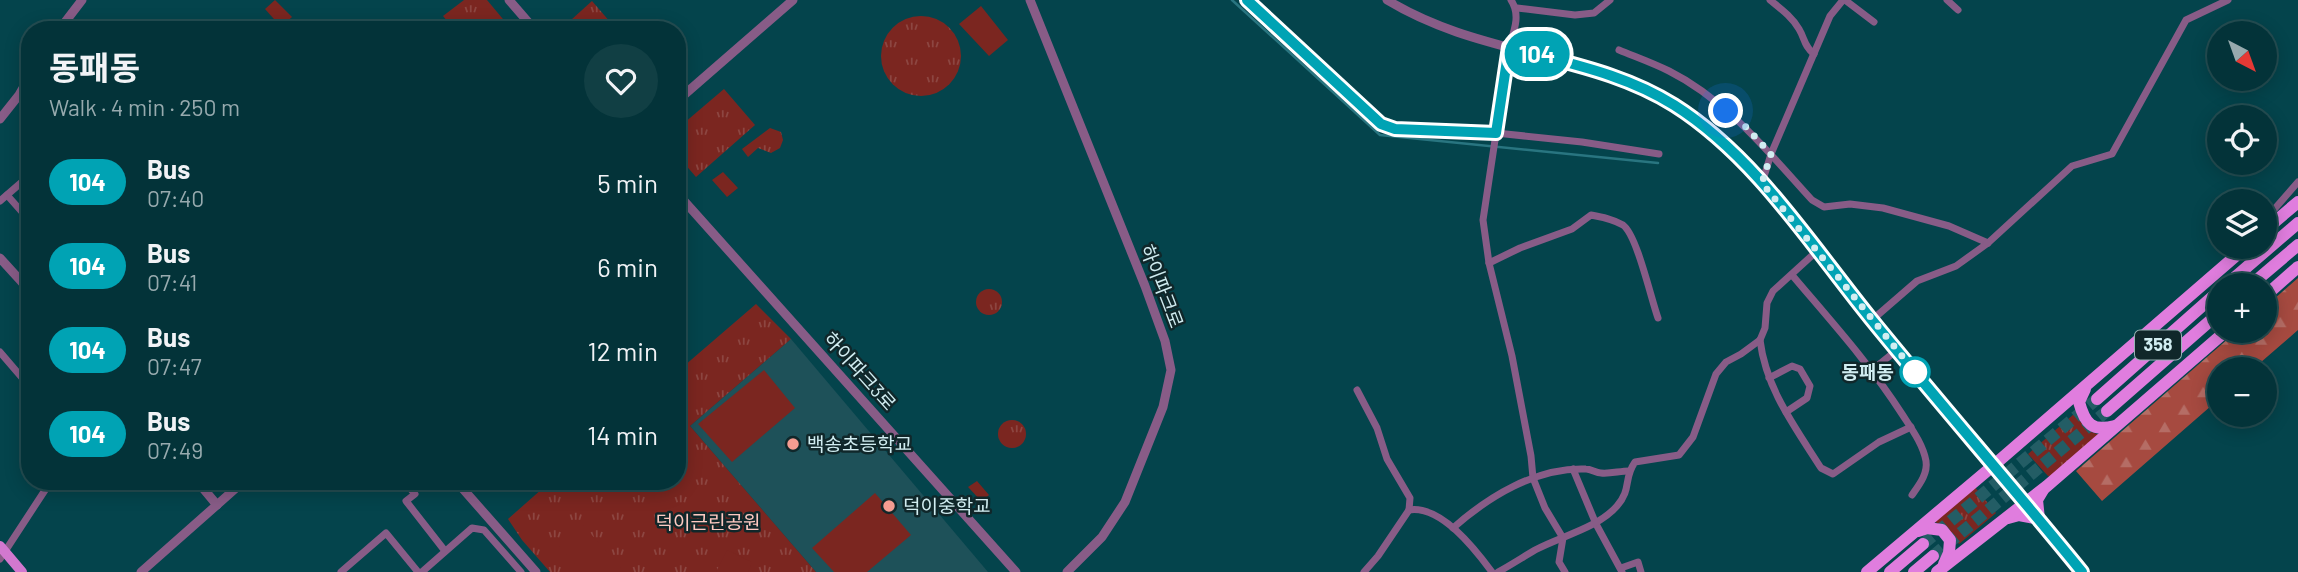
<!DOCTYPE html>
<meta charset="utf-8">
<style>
body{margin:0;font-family:Barlow,"Noto Sans KR",sans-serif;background:#113f44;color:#f1f3f6;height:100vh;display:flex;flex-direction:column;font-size:26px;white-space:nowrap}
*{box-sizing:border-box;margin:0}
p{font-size:23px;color:#97aaae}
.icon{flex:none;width:38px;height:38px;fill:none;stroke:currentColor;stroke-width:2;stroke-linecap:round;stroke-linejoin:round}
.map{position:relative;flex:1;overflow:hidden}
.details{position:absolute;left:21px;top:21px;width:665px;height:469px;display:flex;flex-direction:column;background:#033339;border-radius:28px;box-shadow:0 4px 18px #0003,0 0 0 2px #244e53}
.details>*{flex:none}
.badge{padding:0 14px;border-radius:23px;font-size:24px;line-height:46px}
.needle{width:46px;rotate:139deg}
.buttons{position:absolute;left:2207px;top:21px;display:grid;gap:14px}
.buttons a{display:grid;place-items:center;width:70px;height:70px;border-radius:50%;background:#033339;box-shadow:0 4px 18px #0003,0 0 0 2px #244e53;font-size:35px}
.you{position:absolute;width:35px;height:35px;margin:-18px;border:5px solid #fff;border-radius:50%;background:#1a73e8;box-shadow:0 0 0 10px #1a73e833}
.map>.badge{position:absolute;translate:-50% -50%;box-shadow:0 0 0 4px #fff}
.round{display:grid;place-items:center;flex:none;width:74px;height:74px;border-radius:37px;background:#113f44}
.headline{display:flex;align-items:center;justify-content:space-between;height:119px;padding:0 28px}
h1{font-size:33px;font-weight:700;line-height:52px}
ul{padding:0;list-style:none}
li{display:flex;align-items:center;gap:21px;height:84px;padding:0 28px}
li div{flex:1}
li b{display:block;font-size:26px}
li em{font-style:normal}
li .badge{min-width:77px;font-weight:700;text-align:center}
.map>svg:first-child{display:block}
.built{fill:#1e5159}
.grass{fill:url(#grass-tufts)}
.forest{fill:url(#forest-firs)}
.pitch{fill:#7b2620}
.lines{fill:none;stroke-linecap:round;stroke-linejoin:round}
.stream{stroke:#297580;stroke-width:2.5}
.trunk-tunnel{stroke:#235d65;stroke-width:12;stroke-dasharray:12 6;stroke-linecap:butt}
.minor{stroke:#885c87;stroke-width:7}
.tertiary{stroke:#885c87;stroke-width:9}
.secondary{stroke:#b26cb0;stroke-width:10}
.primary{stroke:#d278cf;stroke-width:10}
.trunk{stroke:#e07dde;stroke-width:12}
.line-casing{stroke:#fff;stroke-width:16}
.line{stroke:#00a3b4;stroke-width:10}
.walk{stroke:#d1edf1;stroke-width:7;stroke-dasharray:0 12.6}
.stop-dot{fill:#fff;stroke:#00a3b4;stroke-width:3.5}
.poi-dot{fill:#f59c91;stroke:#10272a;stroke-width:2.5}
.labels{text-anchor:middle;stroke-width:5;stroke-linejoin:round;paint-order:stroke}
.shield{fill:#10272a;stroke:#97b2b5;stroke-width:2}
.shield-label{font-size:18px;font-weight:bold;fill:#d1edf1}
.street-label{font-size:19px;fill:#d1edf1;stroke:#10272a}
.stop-label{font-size:19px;font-weight:bold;fill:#d1edf1;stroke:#10272a;text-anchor:end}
.poi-label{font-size:19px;fill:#d1edf1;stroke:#10272a;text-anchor:start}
.park-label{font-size:19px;fill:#fec9c1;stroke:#10272a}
</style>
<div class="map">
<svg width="2298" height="572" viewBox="0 0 2298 572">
<defs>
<pattern id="grass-tufts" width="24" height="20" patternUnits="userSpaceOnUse" patternTransform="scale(1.75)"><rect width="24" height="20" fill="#7b2620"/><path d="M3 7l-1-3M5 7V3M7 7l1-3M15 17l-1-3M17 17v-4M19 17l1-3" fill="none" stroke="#8d4641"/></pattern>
<pattern id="forest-firs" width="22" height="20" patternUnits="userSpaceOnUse" patternTransform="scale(1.75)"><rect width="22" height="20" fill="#a64a40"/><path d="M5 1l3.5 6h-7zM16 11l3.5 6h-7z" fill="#b56d65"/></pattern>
</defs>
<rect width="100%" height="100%" fill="#04444c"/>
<!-- built -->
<path class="built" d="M791 339 895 462 988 572H816L690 426Z"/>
<!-- grass -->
<g class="grass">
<path d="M464 0H487L512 30H455L443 16Z"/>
<path d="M592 1 617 30H560Z"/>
<circle cx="921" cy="56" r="40"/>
<path d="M724 89 755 125 696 177 677 155V129Z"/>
<path d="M770 128 781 132 783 140 780 148 771 153 758 148 748 157 742 149Z"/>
<circle cx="989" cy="302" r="13"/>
<path d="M756 304 791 339 690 426 816 572H550L522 540 508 519 551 481H677V372Z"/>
<path d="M2074 414 2088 431 2100 435 2052 476H2048L2028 454Z"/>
<circle cx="1012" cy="434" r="14"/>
<path d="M1974 486 1996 513 1959 544 1946 526 1932 521Z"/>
</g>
<!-- forest -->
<path class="forest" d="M2298 278V330L2253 369H2219V399L2102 501 2076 471 2237 331H2264L2265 307Z"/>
<!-- pitch -->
<g class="pitch">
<path d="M275 0 292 17 281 27 265 9Z"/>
<path d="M981 6 1008 40 989 56 959 24Z"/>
<path d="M723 172 738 188 727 197 712 180Z"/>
<path d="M764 370 795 408 732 462 698 424Z"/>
<path d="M977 481 989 495 982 502 968 487Z"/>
<path d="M875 493 911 535 867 572H834L812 548Z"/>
<path d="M583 525 621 568 616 572H582L559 546Z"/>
<path d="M727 550 752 562 748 572H716Z"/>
</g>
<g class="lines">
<!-- stream -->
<path class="stream" d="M1232 0 1380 135 1658 163"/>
<!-- trunk-tunnel -->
<g class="trunk-tunnel">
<path d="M1923 544 2097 399"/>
<path d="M1933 556 2107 411"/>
</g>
<!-- minor -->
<g class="minor">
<path d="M1247 0 1381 124 1395 129 1496 133 1582 142 1659 154"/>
<path d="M1511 0C1521 15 1514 31 1509 47L1483 220 1489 263 1512 356 1531 456 1533 478 1545 508 1563 538 1559 562 1565 572"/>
<path d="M1770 0C1781 9 1792 17 1799 29 1805 39 1804 46 1814 54"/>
<path d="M1845 0 1874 22"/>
<path d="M1947 0 1958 10"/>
<path d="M1517 8 1575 15 1594 13 1610 0"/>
<path d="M1619 50C1636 57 1653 63 1669 71 1727 100 1769 153 1812 200L1824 207 1850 204 1883 208 1949 226 1988 243"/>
<path d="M1762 183 1771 154 1830 16 1843 0"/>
<path d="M7 195 30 221"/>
<path d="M0 201 30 175"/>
<path d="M2264 221 2298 182"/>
<path d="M1489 263 1520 248 1572 229 1591 215C1602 217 1613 219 1623 225 1637 235 1651 299 1658 318"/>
<path d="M1792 275C1830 320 1870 364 1902 414 1911 428 1923 444 1926 461 1928 474 1919 485 1912 495"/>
<path d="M1872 320 1917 281 1956 266 1988 243 2072 166 2112 154 2186 20 2228 0"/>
<path d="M1760 340C1766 389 1795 427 1821 468L1833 474 1879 442 1911 427"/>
<path d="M0 352 30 387"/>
<path d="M1871 371 1897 350"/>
<path d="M1769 378 1792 366 1800 369 1810 386 1807 398 1786 412"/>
<path d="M1357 390 1377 428 1387 459 1410 498 1409 510 1378 556 1364 572"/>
<path d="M1573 469 1596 524 1622 572"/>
<path d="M403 481 415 494 406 501 445 551"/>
<path d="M1409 510C1441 505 1475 549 1492 572"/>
<path d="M1453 528C1488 497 1536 467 1586 469 1591 469 1596 473 1601 473 1610 474 1620 471 1629 471"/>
<path d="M0 559 51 481"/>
<path d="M1621 568 1638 562 1641 572"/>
<path d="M341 572 386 533 418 572"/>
<path d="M422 572 472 528 484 530 521 572"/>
<path d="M1498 572C1511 565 1523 557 1535 550 1561 536 1598 528 1617 506 1632 489 1623 479 1635 462L1679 455 1693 437 1716 374 1726 362 1741 354 1760 340 1765 328 1767 303 1773 291 1817 251"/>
</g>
<!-- tertiary -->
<g class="tertiary">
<path d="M509 0 535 30"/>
<path d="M1030 0 1145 286 1165 341 1171 370 1163 407 1125 502 1102 537 1067 572"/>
<path d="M1387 0C1445 35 1503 45 1567 63 1586 68 1606 71 1623 78 1700 109 1749 166 1799 228"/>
<path d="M59 30 82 0"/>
<path d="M677 101 793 0"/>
<path d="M0 119 19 95 30 76"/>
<path d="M677 193 1016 572"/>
<path d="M0 258 30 291"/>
<path d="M197 481 217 505"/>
<path d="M456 481 536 572"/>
<path d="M141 572 244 481"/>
</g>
<!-- secondary -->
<path class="secondary" d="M1799 228 1872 320 2082 572"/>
<!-- primary -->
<path class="primary" d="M0 546 22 572"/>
<!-- trunk -->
<g class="trunk">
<path d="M2264 231 2298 202"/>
<path d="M2226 285 2298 223"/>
<path d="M2251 285 2298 245"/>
<path d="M2264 297 2298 267"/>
<path d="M2085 389 2079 402C2085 424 2092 432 2115 426"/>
<path d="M2097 399 2219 291"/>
<path d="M2107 411 2219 313"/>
<path d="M2008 518 2019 515 2039 519 2037 500 2043 490"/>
<path d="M1918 531 1927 528 1942 530 1950 540 1949 553 1944 564"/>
<path d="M1867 572 1994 465 2246 247"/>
<path d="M1890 572 1923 544"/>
<path d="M1914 572 1933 556"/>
<path d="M1937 572 2047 486 2226 331"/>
</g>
</g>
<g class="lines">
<defs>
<path id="line" d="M1247 0 1381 124 1395 129 1496 133 1509 47C1566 63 1623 73 1674 105 1755 156 1811 245 1871 319 1940 404 2013 487 2082 572"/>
</defs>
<!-- line casing -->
<use href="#line" class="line-casing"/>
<!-- line -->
<use href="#line" class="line"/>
<!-- walk -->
<path class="walk" d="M1726 111 1745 126 1771 154 1762 183 1915 372"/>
</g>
<!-- markers -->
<circle class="stop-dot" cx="1915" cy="372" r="14"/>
<g class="poi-dot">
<circle cx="793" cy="444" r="7"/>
<circle cx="889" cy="506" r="7"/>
</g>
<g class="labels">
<!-- shield labels -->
<rect class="shield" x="2135" y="330.5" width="46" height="29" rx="5"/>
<g class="shield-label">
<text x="2158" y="351">358</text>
</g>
<!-- street labels -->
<g class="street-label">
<text transform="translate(1162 286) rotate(69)" y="7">하이파크로</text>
<text transform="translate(860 371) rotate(48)" y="7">하이파크3로</text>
</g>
<!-- stop labels -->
<g class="stop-label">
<text x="1894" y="379">동패동</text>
</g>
<!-- poi labels -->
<g class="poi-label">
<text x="807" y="451">백송초등학교</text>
<text x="903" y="513">덕이중학교</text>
</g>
<!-- park labels -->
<g class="park-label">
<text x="708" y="529">덕이근린공원</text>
</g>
</g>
</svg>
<div class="buttons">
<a><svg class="needle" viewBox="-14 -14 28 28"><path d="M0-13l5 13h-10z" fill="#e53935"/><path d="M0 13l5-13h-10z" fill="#97aaae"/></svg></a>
<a><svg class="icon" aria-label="locate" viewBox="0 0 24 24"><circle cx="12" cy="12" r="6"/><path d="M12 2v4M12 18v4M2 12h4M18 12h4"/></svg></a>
<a><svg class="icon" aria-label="layers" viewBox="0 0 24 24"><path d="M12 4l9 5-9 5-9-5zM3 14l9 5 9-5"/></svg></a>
<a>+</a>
<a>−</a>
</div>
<div class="you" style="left:1726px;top:111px"></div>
<b class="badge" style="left:1537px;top:54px;background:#00a3b4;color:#fff">104</b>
<section class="details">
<div class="headline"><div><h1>동패동</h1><p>Walk · 4 min · 250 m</p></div><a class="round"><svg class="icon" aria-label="heart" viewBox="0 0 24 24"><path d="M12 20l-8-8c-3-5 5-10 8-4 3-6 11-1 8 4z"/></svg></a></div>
<ul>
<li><span class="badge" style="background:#00a3b4;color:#fff">104</span><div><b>Bus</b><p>07:40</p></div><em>5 min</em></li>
<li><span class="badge" style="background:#00a3b4;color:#fff">104</span><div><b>Bus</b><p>07:41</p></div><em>6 min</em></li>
<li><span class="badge" style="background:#00a3b4;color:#fff">104</span><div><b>Bus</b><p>07:47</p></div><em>12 min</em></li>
<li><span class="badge" style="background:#00a3b4;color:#fff">104</span><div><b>Bus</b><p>07:49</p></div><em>14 min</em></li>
</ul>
</section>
</div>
